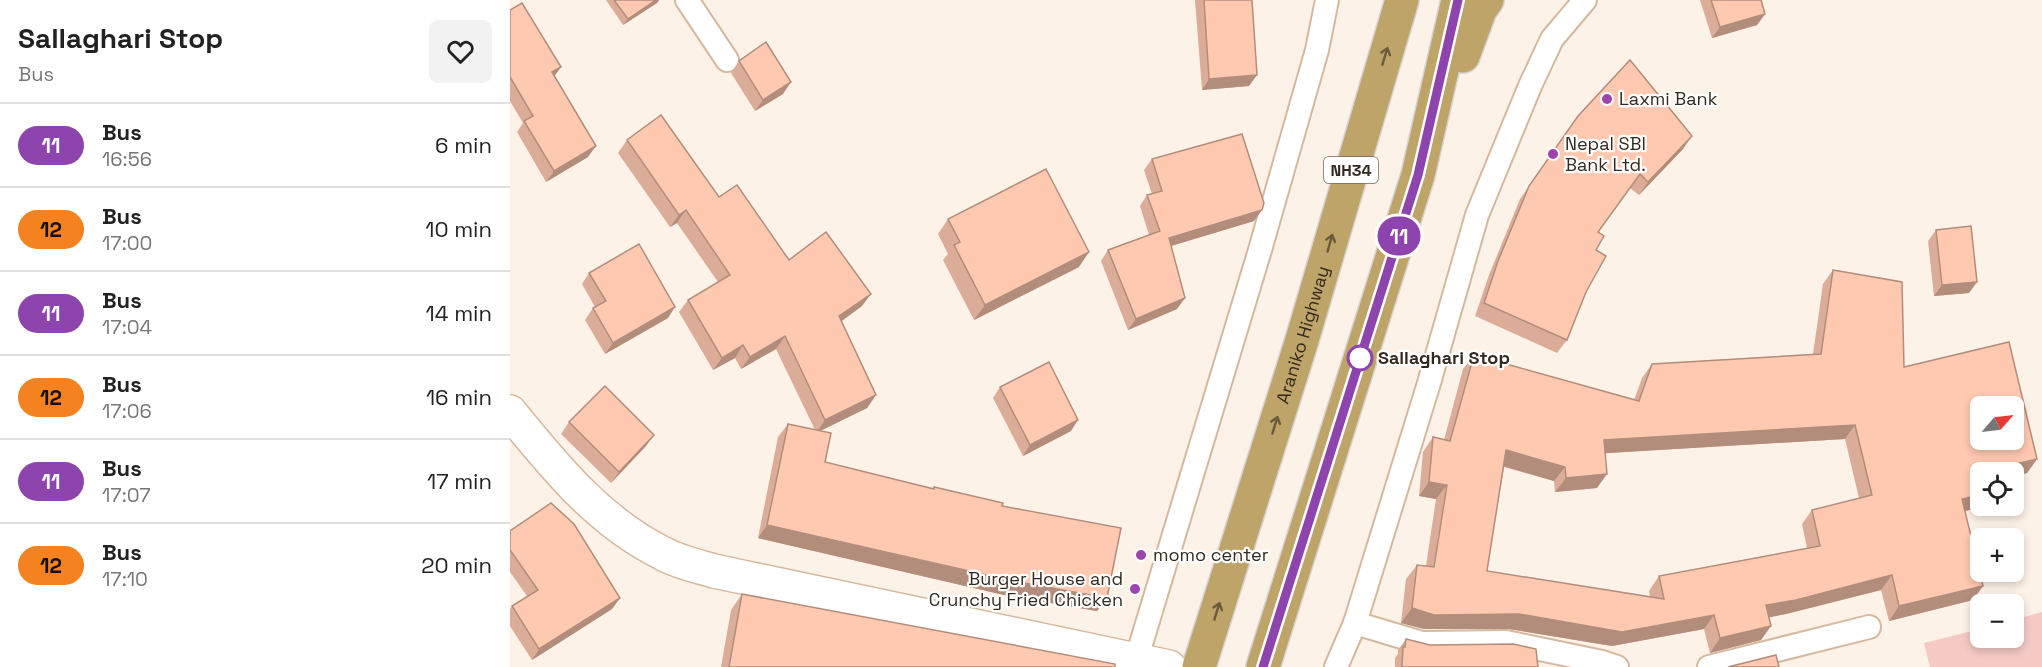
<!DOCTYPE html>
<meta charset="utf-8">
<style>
body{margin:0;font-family:"Space Grotesk",sans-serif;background:#f2f2f2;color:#222;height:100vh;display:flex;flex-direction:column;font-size:22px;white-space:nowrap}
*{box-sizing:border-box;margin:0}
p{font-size:20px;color:#767676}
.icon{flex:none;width:33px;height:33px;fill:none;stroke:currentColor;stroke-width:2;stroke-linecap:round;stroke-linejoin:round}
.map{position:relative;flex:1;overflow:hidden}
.side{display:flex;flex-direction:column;background:#fff;width:510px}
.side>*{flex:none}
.badge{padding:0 12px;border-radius:20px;font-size:21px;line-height:39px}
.needle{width:39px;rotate:62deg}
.buttons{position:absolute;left:1460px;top:396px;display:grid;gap:12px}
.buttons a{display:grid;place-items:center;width:54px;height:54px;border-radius:9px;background:#fff;box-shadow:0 3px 9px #0003;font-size:30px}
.map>.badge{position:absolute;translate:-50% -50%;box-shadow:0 0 0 3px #fff}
.round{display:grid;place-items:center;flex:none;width:63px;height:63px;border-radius:9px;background:#f2f2f2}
.headline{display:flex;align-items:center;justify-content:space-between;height:102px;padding:0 18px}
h1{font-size:28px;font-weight:700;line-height:45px}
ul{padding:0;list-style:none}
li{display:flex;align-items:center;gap:18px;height:84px;padding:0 18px;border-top:2px solid #e0e0e0}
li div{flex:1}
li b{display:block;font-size:22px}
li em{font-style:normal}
li .badge{min-width:66px;font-weight:700;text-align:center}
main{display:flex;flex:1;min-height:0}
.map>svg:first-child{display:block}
.green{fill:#f5cac5}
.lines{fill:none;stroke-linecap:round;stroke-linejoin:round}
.service-casing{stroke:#d4b99f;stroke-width:26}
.tertiary-casing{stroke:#d4b99f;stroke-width:36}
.trunk-casing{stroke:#d6d4d2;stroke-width:36}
.service{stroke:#fff;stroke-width:22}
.tertiary{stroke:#fff;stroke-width:33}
.trunk{stroke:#bea468;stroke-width:33}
.wall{fill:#dbad98;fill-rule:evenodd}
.shaded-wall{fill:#b28d7c}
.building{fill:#ffc9b1;stroke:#b28d7c;stroke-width:1.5;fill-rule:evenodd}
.oneway{stroke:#6b5a3c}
.line-casing{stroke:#fff;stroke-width:14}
.line{stroke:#8e44ad;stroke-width:9}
.poi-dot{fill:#9f43ad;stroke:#fff;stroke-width:2}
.stop-dot{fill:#fff;stroke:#8e44ad;stroke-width:3}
.labels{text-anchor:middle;stroke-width:4.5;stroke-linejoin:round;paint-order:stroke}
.shield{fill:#fff;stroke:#706962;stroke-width:1.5}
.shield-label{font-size:16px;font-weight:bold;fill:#33291e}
.poi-label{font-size:18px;fill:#33291e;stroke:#fff;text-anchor:start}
.street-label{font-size:18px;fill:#33291e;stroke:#fff}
.stop-label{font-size:18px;font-weight:bold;fill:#33291e;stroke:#fff;text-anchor:start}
</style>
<main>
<section class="side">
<div class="headline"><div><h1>Sallaghari Stop</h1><p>Bus</p></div><a class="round"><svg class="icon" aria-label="heart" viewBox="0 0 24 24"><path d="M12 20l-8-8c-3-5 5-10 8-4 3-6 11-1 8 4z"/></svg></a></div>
<ul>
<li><span class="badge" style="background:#8e44ad;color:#fff">11</span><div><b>Bus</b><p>16:56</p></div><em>6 min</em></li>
<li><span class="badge" style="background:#f58220;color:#111">12</span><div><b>Bus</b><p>17:00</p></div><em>10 min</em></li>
<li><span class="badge" style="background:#8e44ad;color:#fff">11</span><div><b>Bus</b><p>17:04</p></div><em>14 min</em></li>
<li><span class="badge" style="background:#f58220;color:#111">12</span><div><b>Bus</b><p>17:06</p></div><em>16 min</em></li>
<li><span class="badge" style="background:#8e44ad;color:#fff">11</span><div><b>Bus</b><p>17:07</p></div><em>17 min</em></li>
<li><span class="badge" style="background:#f58220;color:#111">12</span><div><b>Bus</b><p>17:10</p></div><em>20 min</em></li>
</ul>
</section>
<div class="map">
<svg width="1532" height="667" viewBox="0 0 1532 667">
<rect width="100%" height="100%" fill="#fdf2e7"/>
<!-- green -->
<path class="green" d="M1532 612V667H1420L1414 643 1470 629V638H1503V620Z"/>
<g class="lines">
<defs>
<g id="service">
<path d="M177 0 217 60"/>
<path d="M845 623 912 643 996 642 1092 662 1107 667"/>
<path d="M624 667 750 250 807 50 817 0"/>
<path d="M826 667 845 623 919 383 967 215 1020 86 1042 39 1075 0"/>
<path d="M1199 667 1359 627"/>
</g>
<path id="tertiary" d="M0 412C44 466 88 521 152 553 168 562 187 566 204 571L659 667"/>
<g id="trunk">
<path d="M953 56 970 10 977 0"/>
<path id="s1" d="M689 667 792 340 892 0"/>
<path d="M753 667 908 175 948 0"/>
</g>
</defs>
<!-- service casing -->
<use href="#service" class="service-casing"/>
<!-- tertiary casing -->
<use href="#tertiary" class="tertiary-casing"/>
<!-- trunk casing -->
<use href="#trunk" class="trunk-casing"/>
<!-- service -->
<use href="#service" class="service"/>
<!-- tertiary -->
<use href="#tertiary" class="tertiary"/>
<!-- trunk -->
<use href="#trunk" class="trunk"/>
</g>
<!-- wall -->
<g class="wall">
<path d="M96 0H149L147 3 113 25Z"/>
<path d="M685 0H742L739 86 692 90Z"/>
<path d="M1190 0H1251L1255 14 1247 25 1202 38Z"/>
<path d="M0 10 51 67 44 76 78 157 36 182 7 132 13 123 0 101Z"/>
<path d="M229 61 273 94 245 111 221 73Z"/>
<path d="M1068 116 1173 149 1129 195 1120 188 1088 232 1086 250 1076 292 1057 340 1047 353 965 316 979 275 1010 199Z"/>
<path d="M117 140 209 197 279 260 352 306 331 321 366 395 357 408 310 431 315 462 423 489 424 487 492 506 597 598 587 611 494 595 248 538 268 437 278 424 305 430 266 349 231 369 225 358 203 370 169 312 178 300 208 282 167 223 160 227 108 153Z"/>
<path d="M642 159 744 221 661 246 667 309 618 330 591 261 598 250 639 235 630 206 637 195 642 194 634 170Z"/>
<path d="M438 219 569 267 464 320 433 260 438 254 428 234Z"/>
<path d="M1426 230 1459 293 1424 296 1418 241Z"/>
<path d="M1323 270 1394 367 1527 459 1517 473 1503 476V472H1470L1455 511 1463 600 1379 621 1371 590 1276 614 1259 617 1251 640 1200 653 1194 629 1102 646 999 629H914L891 623 896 579 907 565 916 566 926 499 909 496 913 452 923 437 934 440 953 369 964 355 1124 400 1132 378 1142 364 1303 354 1313 284ZM1335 439 1349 498 1302 510 1292 524 1297 548 1149 576 1139 591 1140 597 977 571 994 467 1044 481 1045 492 1087 488 1095 453Z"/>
<path d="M79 273 158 318 95 354 75 320 83 308 85 307 72 284Z"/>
<path d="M490 387 561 431 513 456 483 398Z"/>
<path d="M59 422 136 446 101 483 51 434Z"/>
<path d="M0 531 110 598 102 609 22 660 0 626V609L2 606 17 596 0 572Z"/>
<path d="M232 594 605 667H211L221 610Z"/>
<path d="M896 639 920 645 1028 667H885V658L888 654V650Z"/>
</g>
<!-- shaded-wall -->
<g class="shaded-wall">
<path d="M146 0H149L147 3 113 25 118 19Z"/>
<path d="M1255 14 1247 25 1202 38 1210 27Z"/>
<path d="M51 67 43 78 42 72Z"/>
<path d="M747 75 739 86 692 90 699 79Z"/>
<path d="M281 82 273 94 245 111 253 100Z"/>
<path d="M1182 136 1173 149 1129 195 1138 182Z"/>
<path d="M86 146 78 157 36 182 44 171Z"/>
<path d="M176 210 167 223 160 227 169 215Z"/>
<path d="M752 210 744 221 651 249 659 238Z"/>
<path d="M579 252 569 267 464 320 475 305Z"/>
<path d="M1467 282 1459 293 1424 296 1432 285Z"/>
<path d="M361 294 352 306 321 329 329 316Z"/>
<path d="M675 298 667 309 618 330 626 319Z"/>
<path d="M165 307 158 318 95 354 103 343Z"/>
<path d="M275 336 266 349 231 369 240 357Z"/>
<path d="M233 345 225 358 203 370 212 358Z"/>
<path d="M366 395 357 408 306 433 315 420Z"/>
<path d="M568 420 561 431 513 456 520 445Z"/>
<path d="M1345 425 1335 439 1083 454 1094 440Z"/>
<path d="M144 435 136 446 101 483 109 472Z"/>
<path d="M996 450 1055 467 1044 481 986 464Z"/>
<path d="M1527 459 1517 473 1503 476V472H1487L1491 467Z"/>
<path d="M1097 474 1087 488 1045 492 1056 478Z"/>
<path d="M919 482 937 485 926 499 909 496Z"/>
<path d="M1470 495V506H1478L1442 514 1452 499Z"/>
<path d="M257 525 597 598 587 611 494 595 248 538Z"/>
<path d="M1382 575 1371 590 1276 614 1246 620 1256 605Z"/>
<path d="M1473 586 1463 600 1379 621 1389 606Z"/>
<path d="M110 598 102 609 22 660 29 649Z"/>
<path d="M902 608 1009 614 1204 615 1194 629 1102 646 999 629H914L891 623Z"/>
<path d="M1261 626 1251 640 1200 653 1210 638Z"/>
</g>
<!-- building -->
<g class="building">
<path d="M104 0H146L118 19Z"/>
<path d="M694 0H742L747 75 699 79Z"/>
<path d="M1201 0H1251L1255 14 1210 27Z"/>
<path d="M12 3 51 67 42 72 86 146 44 171 14 121 23 116 0 77V10Z"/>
<path d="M256 42 281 82 253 100 229 61Z"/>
<path d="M1120 60 1182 136 1138 182 1130 174 1088 232 1094 236 1086 250 1096 256 1076 292 1057 340 974 303 988 261 1019 186 1068 116Z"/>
<path d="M151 115 209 197 227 185 279 260 316 232 361 294 329 316 366 395 315 420 275 336 240 357 233 345 212 358 178 300 220 275 176 210 169 215 117 140Z"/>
<path d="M732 134 754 203 752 210 659 238 675 298 626 319 598 250 650 231 637 195 652 191 642 159Z"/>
<path d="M536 169 579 252 475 305 444 245 450 242 438 219Z"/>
<path d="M1461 226 1467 282 1432 285 1426 230Z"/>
<path d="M129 244 165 307 103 343 83 308 96 301 79 273Z"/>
<path d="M1323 270 1392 282 1394 367 1499 342 1527 459 1491 467 1493 472H1470V495L1452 499 1473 586 1389 606 1382 575 1286 600 1256 605 1261 626 1210 638 1204 615 1112 632 1009 614 924 615 902 608 907 565 924 567 937 485 919 482 923 437 940 441 964 355 1129 401 1142 364 1311 354ZM1470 406H1503V440H1470ZM1345 425 1362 495 1302 510 1310 546 1149 576 1154 599 977 571 996 450 1055 467 1056 478 1097 474 1094 440Z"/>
<path d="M539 362 568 420 520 445 490 387Z"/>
<path d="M95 386 144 435 109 472 59 422Z"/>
<path d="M278 424 321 433 315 462 424 489V487L493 503 492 506 611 528 597 598 503 581 257 525Z"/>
<path d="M41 503 64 524 110 598 29 649 2 606 28 590 0 550V531Z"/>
<path d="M232 594 605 664V667H219Z"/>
<path d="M896 639 920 645 1003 644 1026 649 1028 667H892L893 647H895Z"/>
<path d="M1266 655 1269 667H1218Z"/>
</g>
<!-- one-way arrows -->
<defs><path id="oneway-shaft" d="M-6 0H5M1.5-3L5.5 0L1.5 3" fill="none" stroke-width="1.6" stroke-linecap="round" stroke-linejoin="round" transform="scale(1.5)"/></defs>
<g class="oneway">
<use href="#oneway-shaft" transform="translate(875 56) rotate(-73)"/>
<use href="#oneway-shaft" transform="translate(820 243) rotate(-74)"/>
<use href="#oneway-shaft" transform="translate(765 425) rotate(-73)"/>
<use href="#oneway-shaft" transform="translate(707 611) rotate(-73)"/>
</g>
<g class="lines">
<defs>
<path id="line" d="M753 667 908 175 948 0"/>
</defs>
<!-- line casing -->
<use href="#line" class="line-casing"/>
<!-- line -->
<use href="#line" class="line"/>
</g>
<!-- markers -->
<g class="poi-dot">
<circle cx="1097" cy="99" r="6"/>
<circle cx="1043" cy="154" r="6"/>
<circle cx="631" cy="555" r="6"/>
<circle cx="625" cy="589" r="6"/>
</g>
<circle class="stop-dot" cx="850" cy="358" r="12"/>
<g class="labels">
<!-- shield labels -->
<rect class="shield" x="814" y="157" width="54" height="26" rx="4.5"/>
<g class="shield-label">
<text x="841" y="176">NH34</text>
</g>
<!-- poi labels -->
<g class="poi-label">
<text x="1109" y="105">Laxmi Bank</text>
<text x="1055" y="150">Nepal SBI<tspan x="1055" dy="21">Bank Ltd.</tspan></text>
<text x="643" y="561">momo center</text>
<text x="613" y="585" text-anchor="end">Burger House and<tspan x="613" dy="21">Crunchy Fried Chicken</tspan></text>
</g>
<!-- street labels -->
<g class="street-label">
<text dy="6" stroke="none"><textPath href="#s1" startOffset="348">Araniko Highway</textPath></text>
</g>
<!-- stop labels -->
<g class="stop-label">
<text x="868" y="364">Sallaghari Stop</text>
</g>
</g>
</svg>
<div class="buttons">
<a><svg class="needle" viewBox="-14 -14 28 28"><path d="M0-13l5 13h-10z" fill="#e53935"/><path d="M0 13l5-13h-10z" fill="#767676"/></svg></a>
<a><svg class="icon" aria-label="locate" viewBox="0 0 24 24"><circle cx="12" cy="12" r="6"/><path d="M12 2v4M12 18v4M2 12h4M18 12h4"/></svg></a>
<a>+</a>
<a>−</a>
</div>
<b class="badge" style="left:889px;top:236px;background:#8e44ad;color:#fff">11</b>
</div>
</main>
